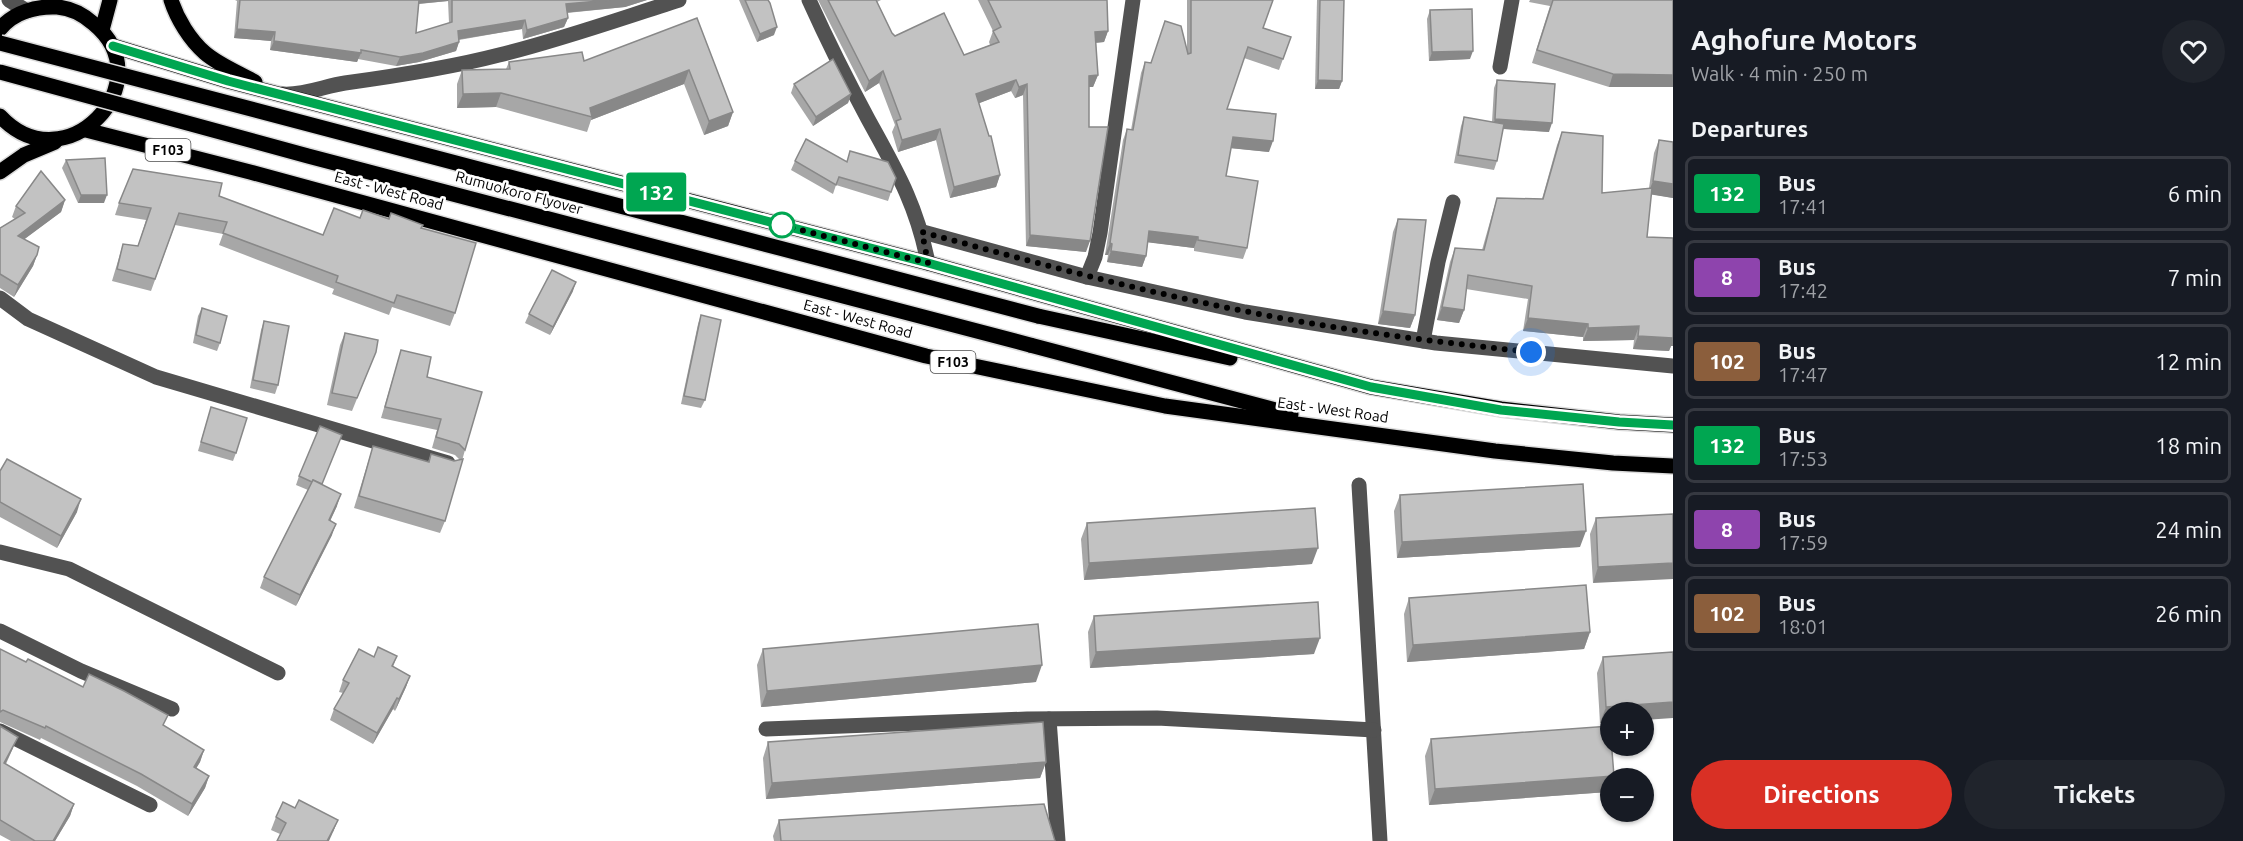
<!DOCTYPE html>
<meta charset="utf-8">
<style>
body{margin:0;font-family:Ubuntu,sans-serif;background:#20242c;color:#f1f3f6;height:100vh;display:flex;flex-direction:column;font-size:22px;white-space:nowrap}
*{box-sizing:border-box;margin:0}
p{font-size:20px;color:#9ea1a6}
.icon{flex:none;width:33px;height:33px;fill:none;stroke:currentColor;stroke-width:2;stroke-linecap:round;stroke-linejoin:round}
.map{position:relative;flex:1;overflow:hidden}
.sheet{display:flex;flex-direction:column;background:#171b24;width:570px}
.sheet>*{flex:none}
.badge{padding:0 12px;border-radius:4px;font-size:21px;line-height:39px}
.fabs{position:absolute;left:1600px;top:702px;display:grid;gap:12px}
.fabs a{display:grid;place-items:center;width:54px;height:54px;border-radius:50%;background:#171b24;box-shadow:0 2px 4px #0004;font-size:30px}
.you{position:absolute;width:30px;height:30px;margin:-15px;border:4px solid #fff;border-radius:50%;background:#1a73e8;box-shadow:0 0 0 9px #1a73e833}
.map>.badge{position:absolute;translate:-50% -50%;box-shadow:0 0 0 3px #fff}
h2{padding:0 18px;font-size:22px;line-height:54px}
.round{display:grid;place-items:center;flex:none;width:63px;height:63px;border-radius:32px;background:#20242c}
.overview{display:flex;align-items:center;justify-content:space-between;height:102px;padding:0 18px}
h1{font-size:28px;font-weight:700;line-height:45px}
.primary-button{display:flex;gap:12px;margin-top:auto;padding:12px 18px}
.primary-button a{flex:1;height:69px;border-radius:36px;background:#d93025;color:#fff;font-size:24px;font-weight:700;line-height:69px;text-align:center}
.primary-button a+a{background:#20242c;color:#f1f3f6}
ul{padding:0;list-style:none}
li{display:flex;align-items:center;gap:18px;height:75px;margin:0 12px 9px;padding:0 6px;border:3px solid #363941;border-radius:9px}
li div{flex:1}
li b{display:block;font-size:22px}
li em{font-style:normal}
li .badge{min-width:66px;font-weight:700;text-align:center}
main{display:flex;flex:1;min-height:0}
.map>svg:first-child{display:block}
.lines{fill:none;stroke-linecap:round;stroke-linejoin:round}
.major-casing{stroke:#dbdbdb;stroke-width:18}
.minor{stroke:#525252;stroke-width:15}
.major{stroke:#000;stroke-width:15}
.major-bridge-casing{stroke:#dbdbdb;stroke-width:18;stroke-linecap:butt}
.major-bridge{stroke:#000;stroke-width:15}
.wall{fill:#a7a7a7;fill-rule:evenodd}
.shaded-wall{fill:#888}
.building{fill:#c2c2c2;stroke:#888;stroke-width:1.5}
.line-casing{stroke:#fff;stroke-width:14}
.line{stroke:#00a651;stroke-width:9}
.walk{stroke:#000;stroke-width:6;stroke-dasharray:0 10.8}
.stop-dot{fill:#fff;stroke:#00a651;stroke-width:3}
.labels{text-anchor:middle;stroke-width:5;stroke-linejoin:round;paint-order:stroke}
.shield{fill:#fff;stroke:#4c4c4c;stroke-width:1.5}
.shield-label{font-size:14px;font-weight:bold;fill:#000}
.street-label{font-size:15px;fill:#000;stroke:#fff}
</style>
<main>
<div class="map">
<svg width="1673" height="841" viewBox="0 0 1673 841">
<rect width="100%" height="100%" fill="#fff"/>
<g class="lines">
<defs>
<g id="major">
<path d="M171 0C177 19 190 40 205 53 219 65 239 73 255 82"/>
<path d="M0 29C14 12 36 6 57 7 71 8 84 15 94 24 164 82 65 186 0 116"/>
<path d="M102 30 110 0"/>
<path d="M113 46 228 81 928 263 1371 387 1501 409 1619 422 1673 425"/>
<path d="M86 130 250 172 926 356 1165 406 1495 451 1613 463 1673 466"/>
<path d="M0 172 24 155 55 142"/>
<path d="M1038 316 1230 358"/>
<path d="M1030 345 1291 414"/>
</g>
</defs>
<!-- major casing -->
<use href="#major" class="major-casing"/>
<!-- minor -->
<g class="minor">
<path d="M9 0 27 11"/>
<path d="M809 0C827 40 847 80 868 119 896 170 917 205 928 263"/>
<path d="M1500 67 1512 0"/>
<path d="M282 94C302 96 325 86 345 83 396 76 449 68 499 55 560 40 619 19 679 0"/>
<path d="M923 232 1087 277 1245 312 1436 343 1673 366"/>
<path d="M1087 277 1095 257 1100 233 1133 0"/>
<path d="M0 298 28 319 156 377 448 463"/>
<path d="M1423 341 1438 262 1453 202"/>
<path d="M1359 485 1380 841"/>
<path d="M0 552 69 569 278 673"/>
<path d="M0 631 81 671 172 709"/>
<path d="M1049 719 1058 841"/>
<path d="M766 729 1027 719 1157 718 1374 730"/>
<path d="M0 731 150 805"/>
</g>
<!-- major -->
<use href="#major" class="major"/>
<defs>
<g id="major-bridge">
<path d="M0 43 1038 316"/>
<path d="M0 72 308 156 1030 345"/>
</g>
</defs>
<!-- major-bridge casing -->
<use href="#major-bridge" class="major-bridge-casing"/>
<!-- major-bridge -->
<use href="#major-bridge" class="major-bridge"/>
</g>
<!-- wall -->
<g class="wall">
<path d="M235 0H647L625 7 567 13 568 18 564 27 523 39 522 29 459 40V42L456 51 419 62 396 66 358 59 357 62 270 50 271 41 234 38 237 1ZM448 1 449 23 416 33 419 4Z"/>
<path d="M739 0H768L774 35 757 42Z"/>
<path d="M818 0H881L877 2 892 33 895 36 964 55 990 45 989 42 993 31 978 0H1107L1108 31 1104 42 1096 43 1098 75 1093 87H1089L1086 252 1026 246 1023 95 1015 98 1011 91 979 103 1000 175 996 187 950 198 936 140 898 152 892 132 895 125 879 83 865 92Z"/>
<path d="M1187 0H1273L1263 28 1291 37 1279 70 1244 58 1227 109 1269 152 1231 148 1226 176 1247 248 1243 259 1194 251V248L1148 242 1146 256 1142 267 1107 262 1108 255H1105L1123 140 1127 129 1131 130 1141 73 1145 62 1151 63 1187 48Z"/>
<path d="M1317 0H1344L1342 81 1339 89H1315Z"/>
<path d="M1530 0H1673V87H1609L1532 63 1550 6 1529 2Z"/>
<path d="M1430 10 1470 59 1429 61 1427 19Z"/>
<path d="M697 18 733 112 728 126 704 135 684 84 591 120 587 132 496 107 457 108V84L462 70 506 69 509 62 584 61Z"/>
<path d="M1497 80 1549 132 1503 129 1497 161 1494 170 1454 163 1461 126 1464 117 1492 122 1494 88Z"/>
<path d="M794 84 851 94 848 103 813 126 791 93Z"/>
<path d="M1562 132 1602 193 1649 188 1654 153 1659 140 1673 142V198L1651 194 1647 237 1673 238V346H1671L1669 351 1633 349 1634 340 1583 341V337L1523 331 1528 299 1466 289 1464 310 1459 323 1437 320 1450 262 1455 248 1482 250 1493 211 1497 198 1542 199 1557 145Z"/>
<path d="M66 160 104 203H78L62 168Z"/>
<path d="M795 161 891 192 888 201 836 185 833 194 791 170Z"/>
<path d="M219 196 323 235 360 218 389 219 421 228 455 313 450 326 392 307 389 315 332 294 334 289 219 245 223 234 175 225 151 291 112 281 123 244 138 246 146 220 115 215 119 203Z"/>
<path d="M65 200 61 212 24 239 37 255 33 266 14 297 0 288V228L15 219 12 217 16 206Z"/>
<path d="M1398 219 1415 315 1410 328 1378 324 1393 232Z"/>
<path d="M573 291 550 335 525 323 529 314Z"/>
<path d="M202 308 220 343 217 351 193 343 198 316Z"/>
<path d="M701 315 705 400 701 408 681 404 698 324Z"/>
<path d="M264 321 278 385 275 394 250 388 261 330Z"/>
<path d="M345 333 371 364 352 411 327 405 340 345Z"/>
<path d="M401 350 427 377 465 450 445 521 440 533 354 508 373 446 428 462 431 454 454 461 460 460 455 455 432 448 437 430 381 418Z"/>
<path d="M211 407 236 453 233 461 198 451Z"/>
<path d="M0 471 77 512 57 548 0 517Z"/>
<path d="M299 476 322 485 337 506 330 521 332 535 296 606 260 588 264 577 308 490 296 485Z"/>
<path d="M1400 495 1580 547 1397 558 1394 511Z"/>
<path d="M1673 514 1593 583 1590 534 1596 518Z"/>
<path d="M1087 523 1312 564 1084 580 1081 539Z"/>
<path d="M1409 598 1590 632 1584 649 1407 662 1404 614Z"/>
<path d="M1094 616 1314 654 1090 668 1088 632Z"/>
<path d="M0 649 26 662 83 687 164 726 204 750 200 762 196 768 209 776 205 788 188 816 137 786 41 738 40 740 0 722Z"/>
<path d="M763 649 1036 682 761 707 757 665Z"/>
<path d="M1673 652 1600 723 1597 673 1603 657Z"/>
<path d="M397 656 393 667 410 676 406 687 395 711 393 709 373 744 330 720 334 709 343 693 339 692 343 680 374 657Z"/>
<path d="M0 726 13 748 6 764 74 804 70 816 55 841H11L0 835Z"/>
<path d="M1431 739 1608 792 1429 805 1425 756Z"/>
<path d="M768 742 1046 762 1040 778 766 799 763 758Z"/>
<path d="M295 808 338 820 333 832 280 834 271 830 276 817Z"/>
<path d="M779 820 1055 841H774L773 836Z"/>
</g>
<!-- shaded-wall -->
<g class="shaded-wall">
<path d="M418 0H449L448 1 416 4Z"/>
<path d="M610 0H647L625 7 563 13 566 4Z"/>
<path d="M568 18 564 27 523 39 527 30Z"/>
<path d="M525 20 522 29 455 40 458 31Z"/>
<path d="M777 27 774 35 757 42 760 34Z"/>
<path d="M237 29 275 32 271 41 234 38Z"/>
<path d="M1108 31 1104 42 1091 43 1095 32Z"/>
<path d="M274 41 361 53 357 62 270 50Z"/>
<path d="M459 42 456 51 419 62 396 66 400 57Z"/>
<path d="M1473 51 1470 59 1429 61 1432 52Z"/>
<path d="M689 70 684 84 591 120 592 117 590 108Z"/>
<path d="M883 71 879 83 865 92 869 81Z"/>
<path d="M1613 74 1673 75V87H1609Z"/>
<path d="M1098 75 1093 87H1084L1089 76Z"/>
<path d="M1016 80 1011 91 972 106 976 94Z"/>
<path d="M1318 80 1342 81 1339 89H1315Z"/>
<path d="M1027 84 1023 95 1015 98 1019 87Z"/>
<path d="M501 93 496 107 457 108 463 94Z"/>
<path d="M851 94 848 103 813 126 816 117Z"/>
<path d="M733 112 728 126 704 135 709 121Z"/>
<path d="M1495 119 1552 123 1549 132 1492 128Z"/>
<path d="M940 129 936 140 898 152 902 140Z"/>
<path d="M1233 137 1273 141 1269 152 1229 148Z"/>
<path d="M1000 175 996 187 950 198 954 187Z"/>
<path d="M1653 181 1673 184V198L1648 194Z"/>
<path d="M81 195H107L104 203H78Z"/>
<path d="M65 200 61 212 14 247 18 236Z"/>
<path d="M1149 231 1198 237 1194 248 1145 242Z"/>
<path d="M1030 235 1090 241 1086 252 1026 246Z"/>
<path d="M1110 243 1112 244 1108 255H1105Z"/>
<path d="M1111 251 1146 256 1142 267 1107 262Z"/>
<path d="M37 255 33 266 14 297 18 285Z"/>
<path d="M576 282 573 291 550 335 553 327Z"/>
<path d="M1442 307 1464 310 1459 323 1437 320Z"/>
<path d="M1383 311 1415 315 1410 328 1378 324Z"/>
<path d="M1528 318 1588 324 1583 337 1523 331Z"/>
<path d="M1639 326 1634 340 1583 341 1588 328Z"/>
<path d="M1638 336 1673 337V346H1671L1669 351 1633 349Z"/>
<path d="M341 494 337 506 325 532 329 520Z"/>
<path d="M81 499 77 512 57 548 61 536Z"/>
<path d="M336 524 332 535 296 606 300 595Z"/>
<path d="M1586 531 1580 547 1397 558 1402 542Z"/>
<path d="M1318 548 1312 564 1084 580 1089 563Z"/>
<path d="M1673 563V579L1593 583 1598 567Z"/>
<path d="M1590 632 1584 649 1407 662 1413 645Z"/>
<path d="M1320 638 1314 654 1090 668 1096 652Z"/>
<path d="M1042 665 1036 682 761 707 767 691Z"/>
<path d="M410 676 406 687 395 711 399 699Z"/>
<path d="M397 698 393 709 373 744 377 733Z"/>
<path d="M1673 702V718L1644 720V712H1611V722L1600 723 1606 707Z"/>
<path d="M18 737 13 748 0 775 4 763Z"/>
<path d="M204 750 200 762 190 779 194 767Z"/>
<path d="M1046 762 1040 778 766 799 772 783Z"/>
<path d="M209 776 205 788 188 816 192 804Z"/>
<path d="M1614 776 1613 778H1611V784L1608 792 1429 805 1435 789Z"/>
<path d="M74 804 70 816 55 841H53Z"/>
<path d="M338 820 333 832 329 841H327Z"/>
</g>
<!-- building -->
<g class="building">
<path d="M240 0H419L416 33 452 22V0H610L566 4 568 18 527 30 525 20 458 31 459 42 423 53 400 57 361 50V53L274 41 275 32 237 29Z"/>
<path d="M745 0H768L770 3 777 27 760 34Z"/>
<path d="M828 0H876L892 33 895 36 944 13 964 55 999 42 993 31 1001 27 988 0H1107L1108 31 1095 32 1098 75 1089 76V127H1108L1090 241 1030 235 1027 84 1019 87 1016 80 976 94 989 136H991L1000 175 954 187 940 129 902 140 896 121 901 119 883 71 869 81Z"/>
<path d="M1191 0H1273L1263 28 1291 37 1283 59 1248 47 1227 109 1276 114 1273 141 1233 137 1226 176 1258 181 1247 248 1198 240V237L1149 231 1146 256 1111 251 1112 244 1110 243 1127 129 1133 130 1145 62 1151 63 1165 21 1181 26 1188 54 1191 53Z"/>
<path d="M1320 0H1344L1342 81 1318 80Z"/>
<path d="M1553 0H1673V75L1613 74 1537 50Z"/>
<path d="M1472 9 1473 51 1432 52 1430 10Z"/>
<path d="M697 18 733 112 709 121 689 70 590 108 592 117 501 93 463 94 462 70 510 69 509 62 582 52 584 61Z"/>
<path d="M833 59 851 94 816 117 794 84Z"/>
<path d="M1497 80 1555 84 1552 123 1495 119Z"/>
<path d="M1464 117 1504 124 1497 161 1458 155Z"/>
<path d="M1562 132 1603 136 1602 193 1652 188 1647 237 1673 238V338L1638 336 1639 326 1588 328V324L1528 318 1532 286 1468 275 1464 310 1442 307 1455 248 1484 250 1497 198 1543 199Z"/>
<path d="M806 139 847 162 850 151 888 162 896 178 891 192 839 177 836 185 795 161Z"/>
<path d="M1659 140 1673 142V184L1653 181Z"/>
<path d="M105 158 107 195H81L66 160Z"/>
<path d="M133 169 222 183 219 196 323 235 334 208 360 218 363 210 389 219 391 213 423 225 421 228 476 243 455 313 397 295 394 303 336 282 338 276 223 233 227 222 179 213 155 279 117 269 123 244 138 246 151 208 119 203Z"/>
<path d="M41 171 65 200 18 236 39 247 37 255 18 285 0 274V228L25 213 16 206Z"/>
<path d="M1398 219 1426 220 1415 315 1383 311Z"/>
<path d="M552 270 576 282 553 327 529 314Z"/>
<path d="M202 308 227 316 220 343 196 335Z"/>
<path d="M701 315 721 320 705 400 684 396Z"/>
<path d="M264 321 289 326 278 385 253 380Z"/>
<path d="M345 333 378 340 376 352 357 398 332 393Z"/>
<path d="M401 350 431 357 427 377 482 392 465 450 459 444 436 437 441 419 385 407Z"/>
<path d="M211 407 247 418 236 453 201 442Z"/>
<path d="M320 426 342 435 322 484 313 480 312 482 299 476Z"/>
<path d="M373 446 429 462 431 454 454 461 463 459 445 521 359 496Z"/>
<path d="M7 459 81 499 61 536 0 502V471Z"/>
<path d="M313 480 341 494 329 520 336 524 300 595 264 577Z"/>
<path d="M1583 484 1586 531 1402 542 1400 495Z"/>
<path d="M1315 508 1318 548 1089 563 1087 523Z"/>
<path d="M1673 514V563L1598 567 1596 518Z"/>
<path d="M1586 585 1590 632 1413 645 1409 598Z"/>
<path d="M1318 602 1320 638 1096 652 1094 616Z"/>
<path d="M1038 624 1042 665 767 691 763 649Z"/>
<path d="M378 647 397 656 392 666 410 676 399 699 397 698 377 733 334 709 349 683 343 680 359 649 374 657Z"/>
<path d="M0 649 26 662 28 659 83 687 89 674 124 691 168 715 163 725 204 750 194 767 209 776 192 804 141 774 46 726 45 728 3 710 0 712Z"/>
<path d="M1673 652V702L1606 707 1603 657Z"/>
<path d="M1043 722 1046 762 772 783 768 742Z"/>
<path d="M0 726 18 737 4 763 74 804 53 841H35L0 820Z"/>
<path d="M1610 726 1614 776 1435 789 1431 739Z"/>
<path d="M299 800 338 820 327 841H277L286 823 276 817 283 802 295 808Z"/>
<path d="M1044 804 1055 841H781L779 820Z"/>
</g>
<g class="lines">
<defs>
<path id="line" d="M113 46 228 81 928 263 1371 387 1501 410 1619 422 1673 425"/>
</defs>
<!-- line casing -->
<use href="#line" class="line-casing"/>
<!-- line -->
<use href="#line" class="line"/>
<!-- walk -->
<path class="walk" d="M782 225 928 263 922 232C1029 261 1135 290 1244 311 1339 330 1435 342 1531 352"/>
</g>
<!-- markers -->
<circle class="stop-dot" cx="782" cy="225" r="12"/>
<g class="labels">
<!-- shield labels -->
<g class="shield">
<rect x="145.5" y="139" width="45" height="22" rx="4.5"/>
<rect x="930.5" y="351" width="45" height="22" rx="4.5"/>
</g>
<g class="shield-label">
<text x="168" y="155">F103</text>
<text x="953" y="367">F103</text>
</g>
<!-- street labels -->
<g class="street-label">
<text transform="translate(389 191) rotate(15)" y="5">East - West Road</text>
<text transform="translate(519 193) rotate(15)" y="5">Rumuokoro Flyover</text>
<text transform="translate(858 319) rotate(15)" y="5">East - West Road</text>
<text transform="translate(1333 410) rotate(8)" y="5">East - West Road</text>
</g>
</g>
</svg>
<div class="fabs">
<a>+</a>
<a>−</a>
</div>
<div class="you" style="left:1531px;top:352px"></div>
<b class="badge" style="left:656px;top:192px;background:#00a651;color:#fff">132</b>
</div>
<section class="sheet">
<div class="overview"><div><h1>Aghofure Motors</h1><p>Walk · 4 min · 250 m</p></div><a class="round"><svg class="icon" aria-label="heart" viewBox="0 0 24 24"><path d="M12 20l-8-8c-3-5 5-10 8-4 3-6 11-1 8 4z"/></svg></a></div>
<h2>Departures</h2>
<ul>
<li><span class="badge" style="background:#00a651;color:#fff">132</span><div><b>Bus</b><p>17:41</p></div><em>6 min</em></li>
<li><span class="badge" style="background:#8e44ad;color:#fff">8</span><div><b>Bus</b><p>17:42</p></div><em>7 min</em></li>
<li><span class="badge" style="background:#8b5e3c;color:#fff">102</span><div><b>Bus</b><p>17:47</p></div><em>12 min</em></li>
<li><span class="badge" style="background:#00a651;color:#fff">132</span><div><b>Bus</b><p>17:53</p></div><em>18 min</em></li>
<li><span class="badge" style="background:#8e44ad;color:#fff">8</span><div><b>Bus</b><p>17:59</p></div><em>24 min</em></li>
<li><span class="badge" style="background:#8b5e3c;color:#fff">102</span><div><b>Bus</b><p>18:01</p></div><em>26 min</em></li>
</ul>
<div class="primary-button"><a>Directions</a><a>Tickets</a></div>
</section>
</main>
